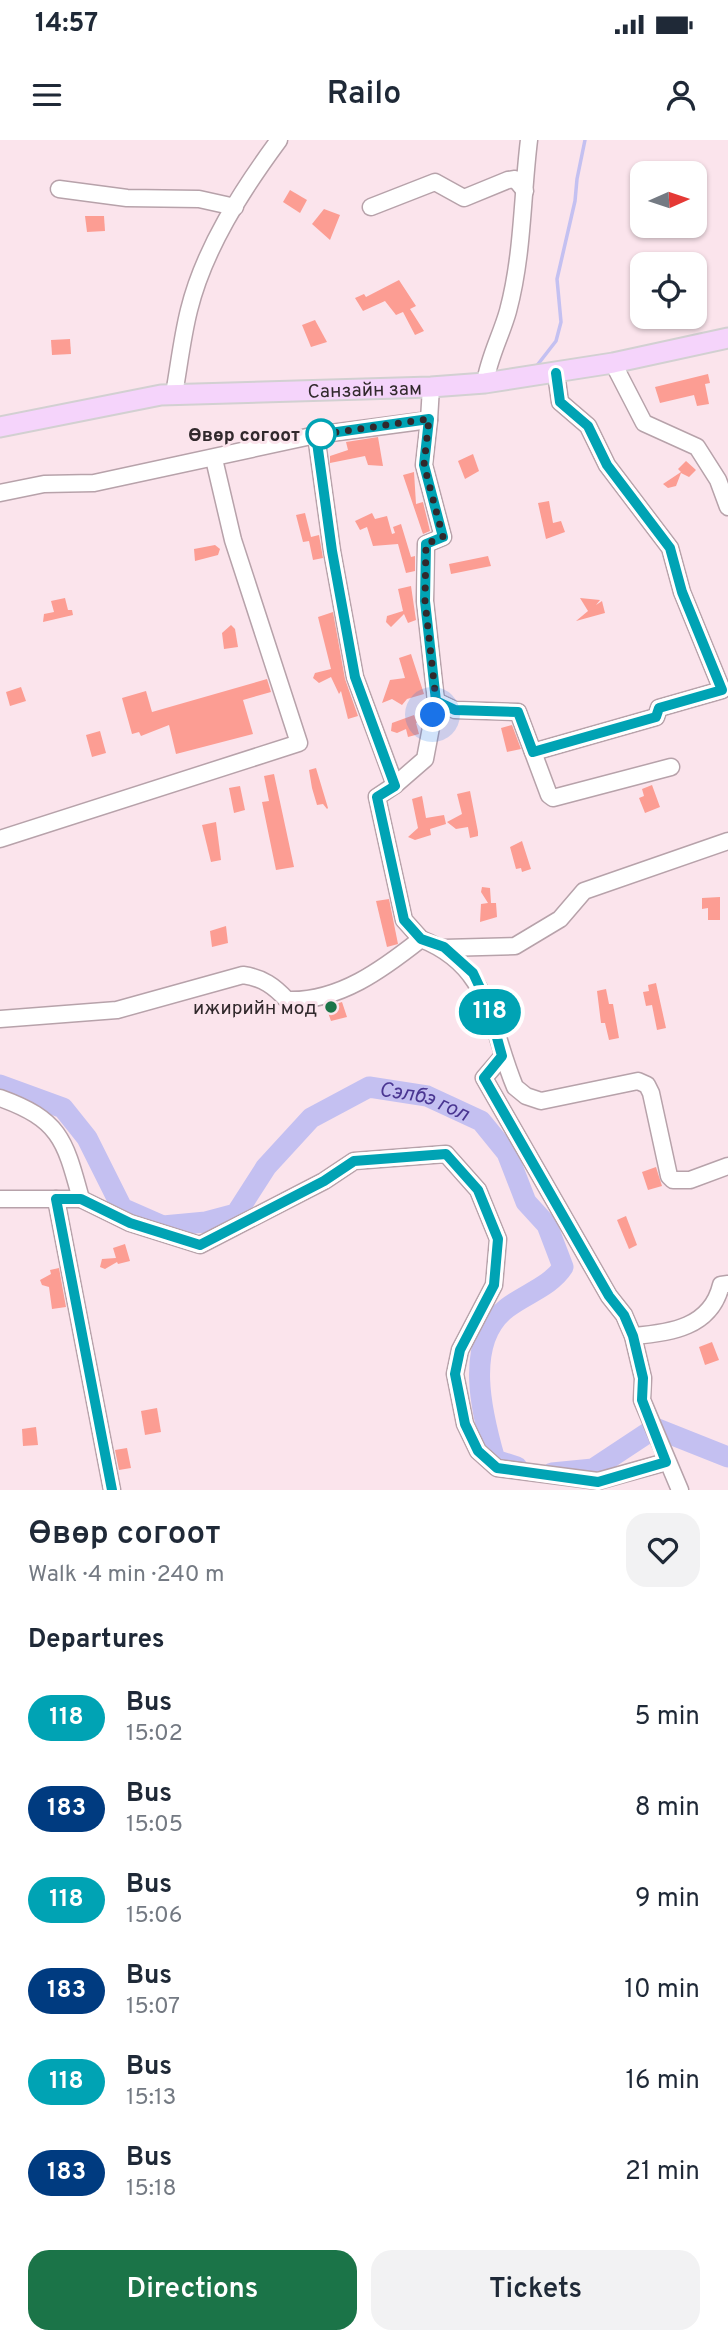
<!DOCTYPE html>
<meta charset="utf-8">
<style>
body{margin:0;font-family:Overpass,sans-serif;background:#f2f2f3;color:#1f2937;height:100vh;display:flex;flex-direction:column;font-size:26px;white-space:nowrap}
*{box-sizing:border-box;margin:0}
p{font-size:23px;color:#747a83}
.icon{flex:none;width:38px;height:38px;fill:none;stroke:currentColor;stroke-width:2;stroke-linecap:round;stroke-linejoin:round}
.map{position:relative;height:1350px;overflow:hidden}
.sheet{display:flex;flex-direction:column;background:#fff;flex:1}
.sheet>*{flex:none}
.badge{padding:0 14px;border-radius:23px;font-size:24px;line-height:46px}
.needle{width:46px;rotate:87deg}
.tools{position:absolute;left:630px;top:21px;display:grid;gap:14px}
.tools a{display:grid;place-items:center;width:77px;height:77px;border-radius:14px;background:#fff;box-shadow:0 2px 5px #0004;font-size:35px}
.you{position:absolute;width:35px;height:35px;margin:-18px;border:5px solid #fff;border-radius:50%;background:#1a73e8;box-shadow:0 0 0 10px #1a73e833}
.map>.badge{position:absolute;translate:-50% -50%;box-shadow:0 0 0 4px #fff}
h2{padding:0 28px;font-size:26px;line-height:63px}
.round{display:grid;place-items:center;flex:none;width:74px;height:74px;border-radius:21px;background:#f2f2f3}
.headline{display:flex;align-items:center;justify-content:space-between;height:119px;padding:0 28px}
h1{font-size:33px;font-weight:600;line-height:52px}
.primary-button{display:flex;gap:14px;margin-top:auto;padding:14px 28px}
.primary-button a{flex:1;height:80px;border-radius:21px;background:#1b7448;color:#fff;font-size:28px;font-weight:600;line-height:80px;text-align:center}
.primary-button a+a{background:#f2f2f3;color:#1f2937}
ul{padding:0;list-style:none}
li{display:flex;align-items:center;gap:21px;height:91px;padding:0 28px}
li div{flex:1}
li b{display:block;font-size:26px}
li em{font-style:normal}
li .badge{min-width:77px;font-weight:700;text-align:center}
.status{display:flex;justify-content:space-between;align-items:center;height:49px;padding:0 35px;background:#fff;direction:ltr}
.status svg{height:19px;fill:currentColor}
header{display:flex;justify-content:space-between;align-items:center;height:91px;padding:0 28px;background:#fff;font-size:32px;font-weight:600}
.map>svg:first-child{display:block}
.lines{fill:none;stroke-linecap:round;stroke-linejoin:round}
.stream{stroke:#c4c0f1;stroke-width:3.5}
.river{stroke:#c4c0f1;stroke-width:21}
.building{fill:#fc9d93}
.minor-casing{stroke:#b7a2aa;stroke-width:19}
.major-casing{stroke:#d2d0d1;stroke-width:23}
.minor{stroke:#fff;stroke-width:16}
.major{stroke:#f5d4fb;stroke-width:19}
.line-casing{stroke:#fff;stroke-width:16}
.line{stroke:#00a3b4;stroke-width:10}
.walk{stroke:#31292c;stroke-width:7;stroke-dasharray:0 12.6}
.stop-dot{fill:#fff;stroke:#00a3b4;stroke-width:3.5}
.poi-dot{fill:#1b7448;stroke:#fbe4ec;stroke-width:2.5}
.labels{text-anchor:middle;stroke-width:6;stroke-linejoin:round;paint-order:stroke}
.street-label{font-size:19px;fill:#31292c;stroke:#fbe4ec}
.stop-label{font-size:19px;font-weight:bold;fill:#31292c;stroke:#fbe4ec;text-anchor:end}
.poi-label{font-size:19px;fill:#31292c;stroke:#fbe4ec;text-anchor:end}
.water-label{font-size:21px;font-style:italic;fill:#4a3692;stroke:#fbe4ec}
</style>
<div class="status"><b>14:57</b><svg viewBox="0 0 49 12"><path d="M0 12V9h3v3zM5 12V6h3v6zM10 12V3h3v9zM15 12V0h3v12zM26 1h20v11H26zM47 4h2v5h-2z"/></svg></div>
<header><svg class="icon" aria-label="menu" viewBox="0 0 24 24"><path d="M4 6h16M4 12h16M4 18h16"/></svg>Railo<svg class="icon" aria-label="person" viewBox="0 0 24 24"><circle cx="12" cy="8" r="4"/><path d="M4 21q1-7 8-7t8 7"/></svg></header>
<div class="map">
<svg width="728" height="1350" viewBox="0 0 728 1350">
<rect width="100%" height="100%" fill="#fbe4ec"/>
<g class="lines">
<!-- stream -->
<path class="stream" d="M535 228 556 201 561 182 557 139 575 61 577 39 585 0"/>
<!-- river -->
<g class="river">
<path id="s1" d="M0 945 63 968 87 998 122 1068 163 1086 206 1082 236 1074 266 1027 311 978 369 947 427 956 481 981 507 1013 526 1062 547 1085 563 1127C551 1146 525 1154 507 1168 463 1201 482 1275 495 1320L517 1327"/>
<path d="M552 1333 593 1329 655 1288 728 1317"/>
</g>
</g>
<!-- building -->
<g class="building">
<path d="M290 50 307 60 300 73 283 62Z"/>
<path d="M324 69 340 75 330 100 312 84Z"/>
<path d="M85 76H104L105 91 87 92Z"/>
<path d="M399 140 416 166 410 169 424 191 415 195 403 172 396 175 385 161 363 171 355 158 364 154 366 157Z"/>
<path d="M315 180 327 202 311 207 302 185Z"/>
<path d="M70 199 71 214 52 215 51 200Z"/>
<path d="M708 234 710 243 705 244 709 264 697 266 694 255 660 263 655 247Z"/>
<path d="M378 297 383 326 368 325 365 316 330 323V316L348 310 346 302Z"/>
<path d="M473 314 479 331 465 339 458 321Z"/>
<path d="M686 321 696 330 689 337 681 333 676 346 668 348 663 344 681 332 678 329Z"/>
<path d="M414 332 416 364 423 362 430 391 423 394 403 335Z"/>
<path d="M549 361 553 383 561 381 565 392 546 399 538 363Z"/>
<path d="M305 373 311 397 319 395 323 418 313 420 309 401 303 402 296 375Z"/>
<path d="M372 373 375 379 387 376 392 394 395 393 393 387 401 384 411 417 415 416V431L406 433 398 404 373 406 367 387 360 390 355 381Z"/>
<path d="M215 405 220 409 218 415 195 421 194 409Z"/>
<path d="M488 416 491 426 451 434 449 424Z"/>
<path d="M411 446 416 480 408 483 404 474 391 487 386 482 387 476 403 471 398 449Z"/>
<path d="M65 458 68 470H72L73 475 43 482 44 474 54 472 51 461Z"/>
<path d="M580 458 600 460 596 465 602 461 605 473 576 481 588 471Z"/>
<path d="M333 472 345 539 358 576 348 579 341 551 339 554 331 537 319 543 313 538 315 533 331 529 318 477Z"/>
<path d="M231 485 235 489 238 507 224 509 222 493Z"/>
<path d="M411 514 424 554 407 559 402 565 392 559 382 563 390 540 405 538 399 518Z"/>
<path d="M267 539 271 552 243 560 253 594 176 614 169 585 141 596 139 592 132 594 122 558 146 551 152 572Z"/>
<path d="M21 547 26 561 10 566 6 552Z"/>
<path d="M414 575 416 580 422 579 416 583 419 594 408 597 406 589 397 593 391 591 392 583Z"/>
<path d="M512 585 521 609 507 612 501 588Z"/>
<path d="M100 591 106 613 92 617 86 595Z"/>
<path d="M316 628 328 668 327 669 323 664 317 665 312 648 309 630Z"/>
<path d="M274 634 294 727 276 730 262 662 269 661 264 636Z"/>
<path d="M652 645 660 667 645 673 639 658 644 656 642 649Z"/>
<path d="M240 646 245 670 234 673 229 648Z"/>
<path d="M470 651 478 692V696L470 698 468 687 456 689 447 682 462 674 457 654Z"/>
<path d="M422 656 426 678 444 675 446 684 430 689 431 695 415 700 408 697 418 688 412 659Z"/>
<path d="M216 682 221 720 211 722 202 685Z"/>
<path d="M522 701 531 729 522 732 521 728 516 729 510 707Z"/>
<path d="M482 747 490 748 491 763H496L497 777 480 782 481 764 488 763 481 752Z"/>
<path d="M720 757V780H708V768L702 769V758Z"/>
<path d="M389 759 398 804 387 807 376 761Z"/>
<path d="M226 786 228 803 212 807 210 791Z"/>
<path d="M656 843 666 888 657 890 652 865 646 866 643 852 649 851 648 845Z"/>
<path d="M606 849 609 864H613L619 898 609 900 605 883H601L597 851Z"/>
<path d="M342 862 347 877 331 881 326 867Z"/>
<path d="M656 1027 662 1046 648 1050 642 1032Z"/>
<path d="M626 1076 637 1105 629 1109 617 1080Z"/>
<path d="M125 1104 130 1121 118 1124 117 1122 105 1129 100 1127 102 1119 116 1118 113 1108Z"/>
<path d="M59 1128 66 1167 52 1169 49 1147 42 1145 40 1140 51 1134 50 1130Z"/>
<path d="M712 1202 719 1220 705 1225 699 1207Z"/>
<path d="M157 1268 161 1292 145 1295 141 1271Z"/>
<path d="M36 1287 38 1305 23 1306 22 1289Z"/>
<path d="M127 1308 131 1328 119 1330 115 1310Z"/>
</g>
<g class="lines">
<defs>
<g id="minor">
<path d="M59 49 127 58 199 59 235 67"/>
<path d="M371 67 435 42 464 58 508 40 515 39 525 51"/>
<path d="M613 223 644 283 697 307 718 340 728 367"/>
<path d="M485 243C489 217 501 196 508 171 523 115 522 57 529 0"/>
<path d="M174 254C179 226 182 198 189 170 204 109 242 50 279 0"/>
<path d="M316 295 332 411 355 537 395 645"/>
<path d="M0 353 44 344 94 343 316 295 429 280 431 247"/>
<path d="M436 561 455 570 518 572 549 655 553 658 671 627"/>
<path d="M533 612 656 577 659 568 722 550 682 452 670 408 607 325 588 286 560 262 556 233"/>
<path d="M0 699 299 603 233 400 214 319"/>
<path d="M421 799C492 827 489 885 515 947L526 956 541 961 638 941 647 945 651 953 669 1036 673 1040H690L728 1026"/>
<path d="M444 808 515 806 560 779 584 751 728 701"/>
<path d="M0 879 117 870 243 835C263 838 274 846 287 860 339 862 383 829 421 799L404 780 377 657 395 645 425 619 436 561 425 461 426 404 443 397 424 325 429 280"/>
<path d="M502 917 484 938 609 1156 624 1175 633 1196 643 1238 642 1260 680 1350"/>
<path d="M0 958C61 980 65 1001 81 1059"/>
<path d="M0 1059H81L130 1083 200 1105 324 1041 354 1021 446 1014 478 1050 498 1099 494 1145 460 1210 455 1234 465 1284 478 1311 497 1328 598 1341 666 1322"/>
<path d="M56 1059 112 1350"/>
<path d="M633 1196C671 1193 711 1187 721 1145L728 1144"/>
</g>
<g id="major">
<path id="s2" d="M0 287 161 255 431 247 485 243 613 223 728 198"/>
</g>
</defs>
<!-- minor casing -->
<use href="#minor" class="minor-casing"/>
<!-- major casing -->
<use href="#major" class="major-casing"/>
<!-- minor -->
<use href="#minor" class="minor"/>
<!-- major -->
<use href="#major" class="major"/>
</g>
<g class="lines">
<defs>
<path id="line" d="M112 1350 56 1059H81L130 1083 200 1105 324 1041 354 1021 446 1014 478 1050 498 1099 494 1145 460 1210 455 1234 465 1284 478 1311 497 1328 598 1342 666 1322 642 1260 643 1238 633 1196 624 1175 609 1156 484 938 502 916 488 865 473 833 444 807 421 799 404 780 377 657 395 646 355 537 332 411 316 295 429 279 424 325 443 397 426 404 425 461 436 561 455 570 518 572 533 612 656 577 659 568 722 550 682 452 670 408 607 325 588 286 560 262 556 233"/>
</defs>
<!-- line casing -->
<use href="#line" class="line-casing"/>
<!-- line -->
<use href="#line" class="line"/>
<!-- walk -->
<path class="walk" d="M321 294 316 295 429 279 424 325 443 397 426 404 425 461 436 561 433 575"/>
</g>
<!-- markers -->
<circle class="stop-dot" cx="321" cy="294" r="14"/>
<circle class="poi-dot" cx="331" cy="867" r="7"/>
<g class="labels">
<!-- street labels -->
<g class="street-label">
<text dy="7" stroke="none"><textPath href="#s2" startOffset="368">Санзайн зам</textPath></text>
</g>
<!-- stop labels -->
<g class="stop-label">
<text x="300" y="301">Өвөр согоот</text>
</g>
<!-- poi labels -->
<g class="poi-label">
<text x="317" y="874">ижирийн мод</text>
</g>
<!-- water labels -->
<g class="water-label">
<text dy="7" stroke="none"><textPath href="#s1" startOffset="548">Сэлбэ гол</textPath></text>
</g>
</g>
</svg>
<div class="tools">
<a><svg class="needle" viewBox="-14 -14 28 28"><path d="M0-13l5 13h-10z" fill="#e53935"/><path d="M0 13l5-13h-10z" fill="#747a83"/></svg></a>
<a><svg class="icon" aria-label="locate" viewBox="0 0 24 24"><circle cx="12" cy="12" r="6"/><path d="M12 2v4M12 18v4M2 12h4M18 12h4"/></svg></a>
</div>
<div class="you" style="left:433px;top:575px"></div>
<b class="badge" style="left:490px;top:872px;background:#00a3b4;color:#fff">118</b>
</div>
<section class="sheet">
<div class="headline"><div><h1>Өвөр согоот</h1><p>Walk · 4 min · 240 m</p></div><a class="round"><svg class="icon" aria-label="heart" viewBox="0 0 24 24"><path d="M12 20l-8-8c-3-5 5-10 8-4 3-6 11-1 8 4z"/></svg></a></div>
<h2>Departures</h2>
<ul>
<li><span class="badge" style="background:#00a3b4;color:#fff">118</span><div><b>Bus</b><p>15:02</p></div><em>5 min</em></li>
<li><span class="badge" style="background:#003b80;color:#fff">183</span><div><b>Bus</b><p>15:05</p></div><em>8 min</em></li>
<li><span class="badge" style="background:#00a3b4;color:#fff">118</span><div><b>Bus</b><p>15:06</p></div><em>9 min</em></li>
<li><span class="badge" style="background:#003b80;color:#fff">183</span><div><b>Bus</b><p>15:07</p></div><em>10 min</em></li>
<li><span class="badge" style="background:#00a3b4;color:#fff">118</span><div><b>Bus</b><p>15:13</p></div><em>16 min</em></li>
<li><span class="badge" style="background:#003b80;color:#fff">183</span><div><b>Bus</b><p>15:18</p></div><em>21 min</em></li>
</ul>
<div class="primary-button"><a>Directions</a><a>Tickets</a></div>
</section>
